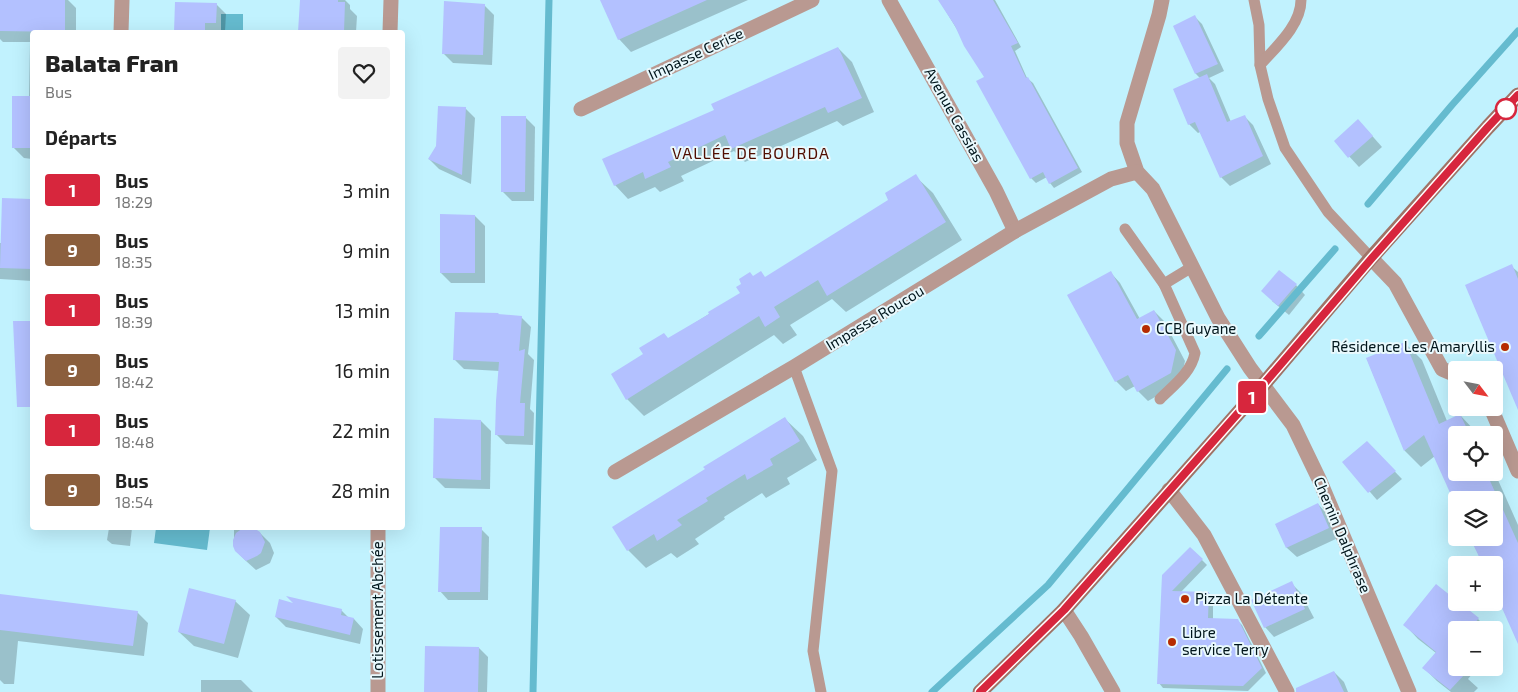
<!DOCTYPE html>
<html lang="fr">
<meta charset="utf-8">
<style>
body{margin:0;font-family:"Exo 2",sans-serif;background:#f2f2f2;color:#222;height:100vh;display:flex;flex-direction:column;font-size:19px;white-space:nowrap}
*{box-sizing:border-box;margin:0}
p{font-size:16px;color:#767676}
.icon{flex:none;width:28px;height:28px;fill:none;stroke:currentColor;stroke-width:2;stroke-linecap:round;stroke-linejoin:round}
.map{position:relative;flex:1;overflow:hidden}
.panel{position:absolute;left:30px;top:30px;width:375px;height:500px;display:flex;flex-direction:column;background:#fff;border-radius:5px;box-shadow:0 5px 20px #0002}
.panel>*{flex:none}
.badge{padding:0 10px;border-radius:4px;font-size:18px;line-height:32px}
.needle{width:32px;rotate:122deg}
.tools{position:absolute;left:1448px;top:361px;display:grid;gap:10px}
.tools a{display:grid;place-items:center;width:55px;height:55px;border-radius:5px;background:#fff;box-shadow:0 5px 20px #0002;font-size:25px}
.map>.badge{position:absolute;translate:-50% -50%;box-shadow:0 0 0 2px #fff}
h2{padding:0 15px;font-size:19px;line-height:45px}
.round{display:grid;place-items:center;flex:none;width:52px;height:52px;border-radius:5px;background:#f2f2f2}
.headline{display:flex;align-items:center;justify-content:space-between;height:85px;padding:0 15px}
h1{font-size:24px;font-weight:800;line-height:38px}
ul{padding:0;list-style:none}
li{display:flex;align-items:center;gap:15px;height:60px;padding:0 15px}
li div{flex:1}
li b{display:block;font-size:19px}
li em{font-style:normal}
li .badge{min-width:55px;font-weight:700;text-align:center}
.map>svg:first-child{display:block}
.water{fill:#65bbcf}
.shadow{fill:#0003}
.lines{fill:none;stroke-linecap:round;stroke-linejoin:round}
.stream{stroke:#65bbcf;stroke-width:7}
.building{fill:#b3c1ff}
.lane{stroke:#b99991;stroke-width:11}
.street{stroke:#b99991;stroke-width:15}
.secondary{stroke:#a07367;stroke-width:15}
.line-casing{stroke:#fff;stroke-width:11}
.line{stroke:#d7263d;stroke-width:8}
.stop-dot{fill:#fff;stroke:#d7263d;stroke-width:2.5}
.poi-dot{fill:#b62c02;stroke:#e9f9fd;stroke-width:2}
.labels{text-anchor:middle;stroke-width:4;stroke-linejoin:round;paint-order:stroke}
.street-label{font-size:15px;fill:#00151b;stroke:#e9f9fd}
.poi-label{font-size:15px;fill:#00151b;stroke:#e9f9fd;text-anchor:start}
.neighbourhood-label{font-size:16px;letter-spacing:1px;fill:#500d00;stroke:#e9f9fd}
</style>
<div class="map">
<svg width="1518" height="692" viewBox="0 0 1518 692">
<rect width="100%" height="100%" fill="#c1f2fe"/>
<!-- water -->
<g class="water">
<rect x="221" y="14" width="22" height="18"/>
<path d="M156 528H210L207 550 154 543Z"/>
</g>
<!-- shadow -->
<g class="shadow">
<path d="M0 0H68L76 8V32H32V159L24 158 13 147 29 97 30 42H3L0 39Z"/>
<path d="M301 0H345L350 5V9L357 16 356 32H300Z"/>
<path d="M602 0H748L631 52 619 39Z"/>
<path d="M939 0H995L1021 47 1015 51 1027 78 1033 83 1082 172 1054 188 1050 183 1047 177 1036 183 1031 178 986 77Z"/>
<path d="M176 4H216L226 14 225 31 176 32Z"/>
<path d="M484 5 494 15 492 65 453 63 443 53Z"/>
<path d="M1195 17 1202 24 1224 71 1209 78 1215 84 1231 122 1244 116 1253 125 1271 164 1230 186 1221 177 1200 132 1198 133 1189 124 1201 79 1196 74 1174 26Z"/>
<path d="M838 48 852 62 874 112 843 126 837 121 745 162 734 151 681 176 684 181 660 192 655 187 628 199 615 185 716 110Z"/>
<path d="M465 108 475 118 471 184 439 169 429 159Z"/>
<path d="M525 117 535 127 534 201H512L502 191Z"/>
<path d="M1367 130 1382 147 1359 167 1335 141Z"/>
<path d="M915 176 933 193 962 240 846 312 832 299 790 325 797 335 783 344 774 335 644 416 627 399 669 339 741 294 754 277 766 278 890 200Z"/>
<path d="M4 199 32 200V281L0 279V243H2Z"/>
<path d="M475 216 485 226V283H451L441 273Z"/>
<path d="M1511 266 1518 272V407Z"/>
<path d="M1111 273 1120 283 1140 319 1154 311 1164 321 1185 361 1180 383 1148 401 1138 391 1135 386 1126 391 1116 381Z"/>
<path d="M1296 285 1305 295 1289 315 1272 301Z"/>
<path d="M521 317 531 327 528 354 534 360 530 409 534 413 533 445 506 444 496 434 500 371 464 369 455 360Z"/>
<path d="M32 321V386L25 387 14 322Z"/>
<path d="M1405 343 1422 360 1447 421 1460 415 1476 432 1478 435H1456V472H1494V471L1518 525V641L1494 587V565H1484L1472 538H1494V500H1456V503L1435 456 1421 467 1405 451 1367 359Z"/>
<path d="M784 418 803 436 817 460 787 478 790 484 766 498 762 493 724 517 725 519 695 539 699 544 677 558 671 553 646 568 628 550 706 470Z"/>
<path d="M481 421 491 431 490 489 445 488 435 478Z"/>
<path d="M1367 443 1402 479 1377 500 1344 462Z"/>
<path d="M1318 504 1327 514 1338 538 1297 557 1287 548 1276 525Z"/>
<path d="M109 528H132L130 546 112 544 107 540Z"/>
<path d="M234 528 253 529 260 533 270 543 274 553 270 563 256 570 246 561 236 551 234 546Z"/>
<path d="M481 529 489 537 488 600H448L440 591Z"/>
<path d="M1190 548 1207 565 1180 593H1209L1213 598V619L1237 620 1242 625 1266 673 1248 691 1163 688 1159 683 1163 576Z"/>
<path d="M1291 583 1301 593 1314 618 1274 637 1265 627Z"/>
<path d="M1436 586 1478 619 1489 630H1456V668H1477L1468 679 1478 688 1474 692H1451L1437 681 1424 668 1436 653 1418 639 1405 625Z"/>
<path d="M0 595 137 612 148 623 144 656 18 641 14 684H4L0 680Z"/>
<path d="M235 601 250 615 238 658 194 646 179 632Z"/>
<path d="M296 605 341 610 349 618 354 619 363 629 360 644 286 627 276 617Z"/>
<path d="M479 648 488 657 487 692H425Z"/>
<path d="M1334 672 1344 682 1348 692H1305Z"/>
<path d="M201 680H241L253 692H201Z"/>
</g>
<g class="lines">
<!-- stream -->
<g class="stream">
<path d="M1368 204 1452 105 1518 31"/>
<path d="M1259 336 1335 249"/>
<path d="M533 692 549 0"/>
<path d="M932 692 1048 585 1227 369"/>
</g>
</g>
<!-- building -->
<g class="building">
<path d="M0 0H65V32L0 31Z"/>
<path d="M300 0H338V2H345L344 32H298Z"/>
<path d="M600 0H707L618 40Z"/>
<path d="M938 0H993L1018 43 1011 46 1026 78 1028 77 1078 168 1049 184 1043 172 1030 179 976 81 984 77 964 46 955 26Z"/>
<path d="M444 1 485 4 483 55 442 54Z"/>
<path d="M175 2 217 3 216 23H205V32H174Z"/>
<path d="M1195 15 1218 64 1195 74 1173 26Z"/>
<path d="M838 47 862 98 828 113 825 107 731 149 725 135 668 162 671 167 645 179 643 172 614 186 602 159 714 110 711 104Z"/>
<path d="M1207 74 1227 122 1245 115 1263 156 1220 178 1195 122 1188 125 1173 89Z"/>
<rect x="12" y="96" width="20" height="52"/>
<path d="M438 106 466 107 462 175 428 159 436 146Z"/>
<path d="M501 116H526L525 192H501Z"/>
<path d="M1358 119 1373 136 1348 158 1334 141Z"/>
<path d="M916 174 946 222 827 296 818 280 774 307 780 317 765 327 759 316 626 400 611 374 643 354 639 348 664 333 668 338 709 314 708 312 740 293 736 287 741 284 739 279 750 272 753 276 761 271 765 277 888 200 885 193Z"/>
<path d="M2 198 32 199V269L0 268Z"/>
<path d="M440 214 475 215V273H440Z"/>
<path d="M1512 264 1518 279V410L1465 285Z"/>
<path d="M1279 270 1297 284 1278 306 1261 291Z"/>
<path d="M1111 271 1137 319 1154 310 1176 350 1171 373 1137 392 1128 375 1115 382 1067 295Z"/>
<path d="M455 312 499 313 498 314 522 316 519 351 525 349 520 403H525L524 436 495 435 496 401 499 362 453 360Z"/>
<path d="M13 321H32V407H17Z"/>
<path d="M1405 342 1439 424 1460 414 1470 435H1456V472H1486L1518 543V644L1494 590V565H1483L1470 538H1494V500H1456V506L1424 435 1404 451 1366 358Z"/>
<path d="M785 417 800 441 770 459 773 465 747 480 745 474 706 498 708 501 677 520 682 525 657 541 654 534 627 551 612 527 705 469 703 467Z"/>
<path d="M434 418 481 420V480L433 478Z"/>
<path d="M1367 441 1396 471 1368 493 1342 462Z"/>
<path d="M1318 503 1329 528 1286 548 1275 524Z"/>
<path d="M440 527H482L480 592H438Z"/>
<path d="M243 528H254L260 532 265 542 261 553 257 556 246 561 235 551 233 546V540L236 533Z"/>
<path d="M1190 547 1203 559 1172 591 1209 592 1208 618 1238 619 1262 668 1243 686 1157 684 1162 575Z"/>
<path d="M1292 581 1305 609 1264 628 1251 600Z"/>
<path d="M1436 584 1456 600V602H1459L1479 618 1469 630H1456V668L1465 674 1450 690 1422 668 1436 652 1403 625Z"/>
<path d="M189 588 236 600 224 644 178 632Z"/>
<path d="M0 594 138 611 133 646 0 630Z"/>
<path d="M286 596 342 609 341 615 354 618 350 635 275 617 279 599 293 603Z"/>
<path d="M425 646 479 647 478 692H424Z"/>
<path d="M1334 671 1344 692H1296V688Z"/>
</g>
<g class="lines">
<!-- lane -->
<g class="lane">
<path d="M1254 0 1259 25 1260 65 1268 99 1285 148 1328 212 1371 258"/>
<path d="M1260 65C1276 47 1301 25 1301 0"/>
<path d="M1125 229 1164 284 1192 267"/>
<path d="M794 367 832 471 813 651 821 692"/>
<path d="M1160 399C1174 385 1191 373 1195 353L1164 284"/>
</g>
<!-- street -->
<g class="street">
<path d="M889 0 996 191 1015 231"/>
<path d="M1162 0 1159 15 1127 123V143L1137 172 1153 189 1218 318 1250 368 1293 425 1319 479 1409 692"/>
<path d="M121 32 122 0"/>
<path d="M390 32 391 0"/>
<path d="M581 109 812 0"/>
<path d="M1371 258 1395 283 1442 369 1456 375"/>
<path d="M1491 408 1518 471"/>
<path d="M615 472 794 367 1015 231 1111 179 1137 172"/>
<path d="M1169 490 1204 535 1287 692"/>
<path d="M1064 610 1081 636 1113 692"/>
<path d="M378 692V528"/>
</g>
<!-- secondary -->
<path class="secondary" d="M980 692 1064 610 1263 385 1371 258 1488 127 1518 95"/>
</g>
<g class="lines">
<defs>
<path id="line" d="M980 692 1064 610 1263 385 1372 258 1488 127 1518 95"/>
</defs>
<!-- line casing -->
<use href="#line" class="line-casing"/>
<!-- line -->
<use href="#line" class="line"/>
</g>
<!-- markers -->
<circle class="stop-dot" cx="1506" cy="109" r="10"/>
<g class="poi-dot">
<circle cx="1146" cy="329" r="5"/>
<circle cx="1505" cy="347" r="5"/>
<circle cx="1185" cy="599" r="5"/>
<circle cx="1172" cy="642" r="5"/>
</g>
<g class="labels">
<!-- street labels -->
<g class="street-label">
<text transform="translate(696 54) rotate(-25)" y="5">Impasse Cerise</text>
<text transform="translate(954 115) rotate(61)" y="5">Avenue Cassias</text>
<text transform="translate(875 318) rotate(-31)" y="5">Impasse Roucou</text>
<text transform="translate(1342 535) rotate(67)" y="5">Chemin Dalphrase</text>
<text transform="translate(378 610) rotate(-90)" y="5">Lotissement Abchée</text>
</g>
<!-- poi labels -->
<g class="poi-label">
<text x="1156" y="334">CCB Guyane</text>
<text x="1495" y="352" text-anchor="end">Résidence Les Amaryllis</text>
<text x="1195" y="604">Pizza La Détente</text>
<text x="1182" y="638">Libre<tspan x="1182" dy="17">service Terry</tspan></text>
</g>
<!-- neighbourhood labels -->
<g class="neighbourhood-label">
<text x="751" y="159">VALLÉE DE BOURDA</text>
</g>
</g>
</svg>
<div class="tools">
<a><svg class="needle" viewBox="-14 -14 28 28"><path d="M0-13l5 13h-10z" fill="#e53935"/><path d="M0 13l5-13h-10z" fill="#767676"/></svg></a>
<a><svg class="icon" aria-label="locate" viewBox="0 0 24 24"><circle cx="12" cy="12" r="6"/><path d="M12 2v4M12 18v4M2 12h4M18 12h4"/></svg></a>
<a><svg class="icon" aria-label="layers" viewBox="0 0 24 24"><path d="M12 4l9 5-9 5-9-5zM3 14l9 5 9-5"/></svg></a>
<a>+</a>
<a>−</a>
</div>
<b class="badge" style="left:1252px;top:397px;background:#d7263d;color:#fff">1</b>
<section class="panel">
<div class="headline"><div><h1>Balata Fran</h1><p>Bus</p></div><a class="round"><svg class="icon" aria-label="heart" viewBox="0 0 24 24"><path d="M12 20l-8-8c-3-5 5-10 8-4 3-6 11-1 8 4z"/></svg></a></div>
<h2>Départs</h2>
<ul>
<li><span class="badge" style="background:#d7263d;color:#fff">1</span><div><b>Bus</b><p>18:29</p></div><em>3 min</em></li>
<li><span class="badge" style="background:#8b5e3c;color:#fff">9</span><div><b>Bus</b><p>18:35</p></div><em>9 min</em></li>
<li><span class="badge" style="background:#d7263d;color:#fff">1</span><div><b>Bus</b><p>18:39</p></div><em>13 min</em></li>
<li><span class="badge" style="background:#8b5e3c;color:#fff">9</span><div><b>Bus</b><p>18:42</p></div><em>16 min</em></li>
<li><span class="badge" style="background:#d7263d;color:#fff">1</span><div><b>Bus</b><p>18:48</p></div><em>22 min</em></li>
<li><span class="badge" style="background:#8b5e3c;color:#fff">9</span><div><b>Bus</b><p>18:54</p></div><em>28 min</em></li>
</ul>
</section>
</div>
